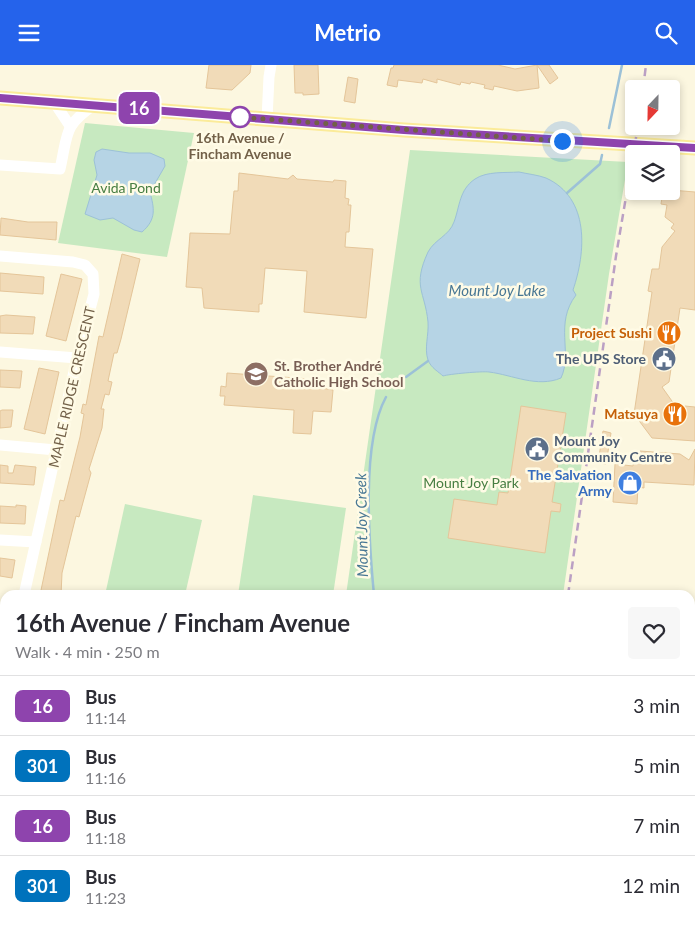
<!DOCTYPE html>
<meta charset="utf-8">
<style>
body{margin:0;font-family:Lato,sans-serif;background:#f7f7f7;color:#2b2b33;height:100vh;display:flex;flex-direction:column;font-size:19px;white-space:nowrap}
*{box-sizing:border-box;margin:0}
p{font-size:16px;color:#7c7c81}
.icon{flex:none;width:28px;height:28px;fill:none;stroke:currentColor;stroke-width:2;stroke-linecap:round;stroke-linejoin:round}
.map{position:relative;flex:1;overflow:hidden}
.side{position:absolute;left:0px;top:525px;width:695px;height:335px;display:flex;flex-direction:column;background:#fff;border-radius:15px 15px 0 0;box-shadow:0 2px 8px #0003}
.side>*{flex:none}
.badge{padding:0 10px;border-radius:8px;font-size:18px;line-height:32px}
.needle{width:32px;rotate:202deg}
.controls{position:absolute;left:625px;top:15px;display:grid;gap:10px}
.controls a{display:grid;place-items:center;width:55px;height:55px;border-radius:5px;background:#fff;box-shadow:0 2px 8px #0003;font-size:25px}
.you{position:absolute;width:25px;height:25px;margin:-12px;border:4px solid #fff;border-radius:50%;background:#1a73e8;box-shadow:0 0 0 8px #1a73e833}
.map>.badge{position:absolute;translate:-50% -50%;box-shadow:0 0 0 2px #fff}
.round{display:grid;place-items:center;flex:none;width:52px;height:52px;border-radius:5px;background:#f7f7f7}
.headline{display:flex;align-items:center;justify-content:space-between;height:85px;padding:0 15px}
h1{font-size:24px;font-weight:700;line-height:38px}
ul{padding:0;list-style:none}
li{display:flex;align-items:center;gap:15px;height:60px;padding:0 15px;border-top:1px solid #e1e1e2}
li div{flex:1}
li b{display:block;font-size:19px}
li em{font-style:normal}
li .badge{min-width:55px;font-weight:700;text-align:center}
header{display:flex;justify-content:space-between;align-items:center;height:65px;padding:0 15px;background:#2563eb;color:#fff;font-size:22px;font-weight:700}
.map>svg:first-child{display:block}
.green{fill:#c7e9c0}
.water{fill:#b6d4e5;stroke:#9cc1d7}
.lines{fill:none;stroke-linecap:round;stroke-linejoin:round}
.stream{stroke:#9cc1d7;stroke-width:2.5}
.building{fill:#f1dbb8;stroke:#e4c599}
.minor{stroke:#fff;stroke-width:11}
.major{stroke:#fbeb99;stroke-width:15}
.rail{stroke:#bba0c4;stroke-width:2.5;stroke-dasharray:8 5;stroke-linecap:butt}
.line-casing{stroke:#fff;stroke-width:11}
.line{stroke:#8e44ad;stroke-width:8}
.walk{stroke:#726048;stroke-width:5;stroke-dasharray:0 9}
.stop-dot{fill:#fff;stroke:#8e44ad;stroke-width:2.5}
.labels{text-anchor:middle;stroke-width:5;stroke-linejoin:round;paint-order:stroke}
.stop-label{font-size:14px;font-weight:bold;fill:#726048;stroke:#fffbe6}
.park-label{font-size:14px;fill:#477e42;stroke:#fffbe6}
.food-label{font-size:14px;font-weight:bold;fill:#c56008;stroke:#fffbe6;text-anchor:end}
.service-label{font-size:14px;font-weight:bold;fill:#4e5e75;stroke:#fffbe6;text-anchor:end}
.education-label{font-size:14px;font-weight:bold;fill:#785e54;stroke:#fffbe6;text-anchor:start}
.street-label{font-size:14px;fill:#726048;stroke:#fffbe6}
.shop-label{font-size:14px;font-weight:bold;fill:#366cbe;stroke:#fffbe6;text-anchor:end}
.water-label{font-size:15px;font-style:italic;fill:#487794;stroke:#fffbe6}
</style>
<header><svg class="icon" aria-label="menu" viewBox="0 0 24 24"><path d="M4 6h16M4 12h16M4 18h16"/></svg>Metrio<svg class="icon" aria-label="search" viewBox="0 0 24 24"><circle cx="10" cy="10" r="6"/><path d="M15 15l6 6"/></svg></header>
<div class="map">
<svg width="695" height="860" viewBox="0 0 695 860">
<rect width="100%" height="100%" fill="#fcf7e0"/>
<!-- green -->
<g class="green">
<path d="M85 58 194 68 167 192 58 178Z"/>
<path d="M410 85 628 97 609 209 563 530H346Z"/>
<path d="M253 430 346 443 333 530H238Z"/>
<path d="M125 439 202 455 185 530H105Z"/>
<path d="M5 567V703H0V569Z"/>
<path d="M245 855H465L462 860H245Z"/>
</g>
<!-- water -->
<g class="water">
<path d="M102 84 129 88H150L164 94 165 101 150 127C154 143 157 154 142 167L134 165 113 153 100 155 85 149 97 110 94 95 96 87Z"/>
<path d="M519 107C528 109 538 110 546 113 590 133 586 187 573 225L576 230C554 259 573 287 561 313 537 323 513 310 489 307 482 306 449 309 443 311 439 307 431 303 428 295 424 283 429 270 428 257 425 226 412 222 428 187 435 174 449 171 454 157 460 141 459 125 475 114 487 106 505 108 519 107Z"/>
<path d="M275 855H369L366 860H275Z"/>
</g>
<g class="lines">
<!-- stream -->
<g class="stream">
<path d="M609 63 622 0"/>
<path d="M567 128 600 99 602 90"/>
<path d="M406 312 428 296"/>
<path d="M374 530C369 477 361 378 386 332"/>
<path d="M426 860 433 855"/>
</g>
</g>
<!-- building -->
<g class="building">
<path d="M209 0H251L250 8 232 25 206 23Z"/>
<path d="M294 0H318L319 29 303 30V28H295Z"/>
<path d="M394 0H498L515 4 537 0 539 23 517 26 494 21 493 25 484 23 485 20 471 17 470 19 461 17 460 20 437 14V18L423 14 422 18 398 15 397 22 387 20 391 3H393Z"/>
<path d="M537 0H549L558 13 550 19Z"/>
<path d="M348 12 358 14 355 38 344 36Z"/>
<path d="M239 108 288 114 293 110 297 114 333 117 334 115 346 116 345 133 349 134 348 140H351L349 167H346L345 182 373 184 366 253 304 247 307 206 265 203 262 239H259V247L204 243 202 223 186 222 190 168 230 169 234 126H238Z"/>
<path d="M671 125 695 127V245L680 243 669 317 662 322 679 346 685 341 695 342V376L652 373 634 349 652 227 648 226 652 204H659L662 182 675 166 671 163 674 159 665 152 667 140 661 139 663 126Z"/>
<path d="M1 153 28 157H57L56 175 0 170Z"/>
<path d="M122 189 140 194 121 274 117 288H114L108 316 112 317 109 330 105 329 101 344H104L102 363 89 404 91 408 79 452 76 451 72 467 62 508 61 530H40L60 435 64 436 80 372 84 349 81 348 83 339 86 340 99 271 103 272Z"/>
<path d="M0 208 44 212 43 229 0 226Z"/>
<path d="M61 209 82 214 66 276 46 271Z"/>
<path d="M6 250 35 252 33 269 0 268V251Z"/>
<path d="M39 303 59 307 45 369 24 364Z"/>
<path d="M0 305 22 306 20 323 0 322Z"/>
<path d="M227 308 310 314V321L333 325 331 347 313 346 311 369 293 368 294 345 224 340 225 331H220L221 321 226 322Z"/>
<path d="M521 341 566 348 552 437 561 439 560 447 551 446 545 488 448 473 454 434 497 440 499 427 508 428Z"/>
<path d="M2 345H13L11 362 0 363V346Z"/>
<path d="M603 366 611 368 606 399 598 398Z"/>
<path d="M695 384 694 420 644 417V423L638 422 637 439 613 437 615 399 633 401 634 395 639 396 640 386 680 389 689 395Z"/>
<path d="M0 400 8 401V408H13L15 400 36 402 34 420 0 418Z"/>
<path d="M16 440 26 441 25 459 0 458V441L16 442Z"/>
<path d="M0 493 15 495 12 513 0 511Z"/>
</g>
<g class="lines">
<!-- minor -->
<g class="minor">
<path d="M54 37 70 61"/>
<path d="M267 54 269 12 271 0"/>
<path d="M0 100 60 104C68 69 63 61 94 40"/>
<path d="M0 191 73 197 85 200 93 209 94 229 77 293 24 530"/>
<path d="M0 287 77 293"/>
<path d="M0 380 56 385"/>
<path d="M0 475 36 477"/>
<path d="M0 569 5 567"/>
<path d="M0 758 5 759"/>
<path d="M0 852H5"/>
<path d="M44 855 119 860"/>
</g>
<!-- major -->
<g class="major">
<path d="M0 33 404 65 695 83"/>
<path d="M690 860 695 838"/>
</g>
<!-- rail -->
<g class="rail">
<path d="M643 24 646 0"/>
<path d="M568 530 616 191 638 61"/>
<path d="M468 860 470 855"/>
</g>
</g>
<g class="lines">
<defs>
<path id="line" d="M0 33 404 65 695 83"/>
</defs>
<!-- line casing -->
<use href="#line" class="line-casing"/>
<!-- line -->
<use href="#line" class="line"/>
<!-- walk -->
<path class="walk" d="M240 52H238L562 76"/>
</g>
<!-- icons -->
<defs>
<symbol id="restaurant-disc" viewBox="-11 -11 22 22"><circle r="9.5" fill="#e8710a" stroke="#fffbe6"/><path d="M-5-6h1v4h1v-4h1v4h1v-4h1v5L-1.5 .5V6h-2V.5L-5-1ZM5-6V6H3V1.5H1.5Q1.5-4 5-6Z" fill="#fff"/></symbol>
<symbol id="civic-disc" viewBox="-11 -11 22 22"><circle r="9.5" fill="#5c6f8a" stroke="#fffbe6"/><path d="M-.6-6.5H3V-4.5H.6V-3L4-1V1h2V6H-6V1h2V-1L-.6-3ZM-1.2 2.5V6h2.4V2.5Z" fill="#fff"/></symbol>
<symbol id="school-disc" viewBox="-11 -11 22 22"><circle r="9.5" fill="#8d6e63" stroke="#fffbe6"/><path d="M0-5L7-2L0 1L-7-2ZM-4 1L0 2.5L4 1V4Q0 6-4 4Z" fill="#fff"/></symbol>
<symbol id="shop-disc" viewBox="-11 -11 22 22"><circle r="9.5" fill="#3f7fe0" stroke="#fffbe6"/><path d="M-5-2.5h2.3a2.7 3.5 0 0 1 5.4 0H5L5.5 6h-11ZM-1.5-2.5h3a1.5 2.3 0 0 0-3 0Z" fill="#fff"/></symbol>
</defs>
<g fill-rule="evenodd">
<use href="#restaurant-disc" x="655" y="254" width="28" height="28"/>
<use href="#civic-disc" x="650" y="280" width="28" height="28"/>
<use href="#school-disc" x="242" y="295" width="28" height="28"/>
<use href="#restaurant-disc" x="661" y="335" width="28" height="28"/>
<use href="#civic-disc" x="523" y="370" width="28" height="28"/>
<use href="#shop-disc" x="616" y="404" width="28" height="28"/>
</g>
<!-- markers -->
<circle class="stop-dot" cx="240" cy="52" r="10"/>
<g class="labels">
<!-- stop labels -->
<g class="stop-label">
<text x="240" y="78">16th Avenue /<tspan x="240" dy="16">Fincham Avenue</tspan></text>
</g>
<!-- park labels -->
<g class="park-label">
<text x="126" y="128">Avida Pond</text>
<text x="471" y="423">Mount Joy Park</text>
</g>
<!-- food labels -->
<g class="food-label">
<text x="652" y="273">Project Sushi</text>
<text x="658" y="354">Matsuya</text>
</g>
<!-- service labels -->
<g class="service-label">
<text x="646" y="299">The UPS Store</text>
<text x="554" y="381" text-anchor="start">Mount Joy<tspan x="554" dy="16">Community Centre</tspan></text>
</g>
<!-- education labels -->
<g class="education-label">
<text x="274" y="306">St. Brother André<tspan x="274" dy="16">Catholic High School</tspan></text>
</g>
<!-- street labels -->
<g class="street-label">
<text transform="translate(72 322) rotate(-77)" y="5">MAPLE RIDGE CRESCENT</text>
</g>
<!-- shop labels -->
<g class="shop-label">
<text x="612" y="415">The Salvation<tspan x="612" dy="16">Army</tspan></text>
</g>
<!-- water labels -->
<g class="water-label">
<text x="497" y="231">Mount Joy Lake</text>
<text transform="translate(362 460) rotate(-91)" y="5">Mount Joy Creek</text>
</g>
</g>
</svg>
<div class="controls">
<a><svg class="needle" viewBox="-14 -14 28 28"><path d="M0-13l5 13h-10z" fill="#e53935"/><path d="M0 13l5-13h-10z" fill="#7c7c81"/></svg></a>
<a><svg class="icon" aria-label="layers" viewBox="0 0 24 24"><path d="M12 4l9 5-9 5-9-5zM3 14l9 5 9-5"/></svg></a>
</div>
<div class="you" style="left:562px;top:76px"></div>
<b class="badge" style="left:139px;top:43px;background:#8e44ad;color:#fff">16</b>
<section class="side">
<div class="headline"><div><h1>16th Avenue / Fincham Avenue</h1><p>Walk · 4 min · 250 m</p></div><a class="round"><svg class="icon" aria-label="heart" viewBox="0 0 24 24"><path d="M12 20l-8-8c-3-5 5-10 8-4 3-6 11-1 8 4z"/></svg></a></div>
<ul>
<li><span class="badge" style="background:#8e44ad;color:#fff">16</span><div><b>Bus</b><p>11:14</p></div><em>3 min</em></li>
<li><span class="badge" style="background:#0072bc;color:#fff">301</span><div><b>Bus</b><p>11:16</p></div><em>5 min</em></li>
<li><span class="badge" style="background:#8e44ad;color:#fff">16</span><div><b>Bus</b><p>11:18</p></div><em>7 min</em></li>
<li><span class="badge" style="background:#0072bc;color:#fff">301</span><div><b>Bus</b><p>11:23</p></div><em>12 min</em></li>
</ul>
</section>
</div>
